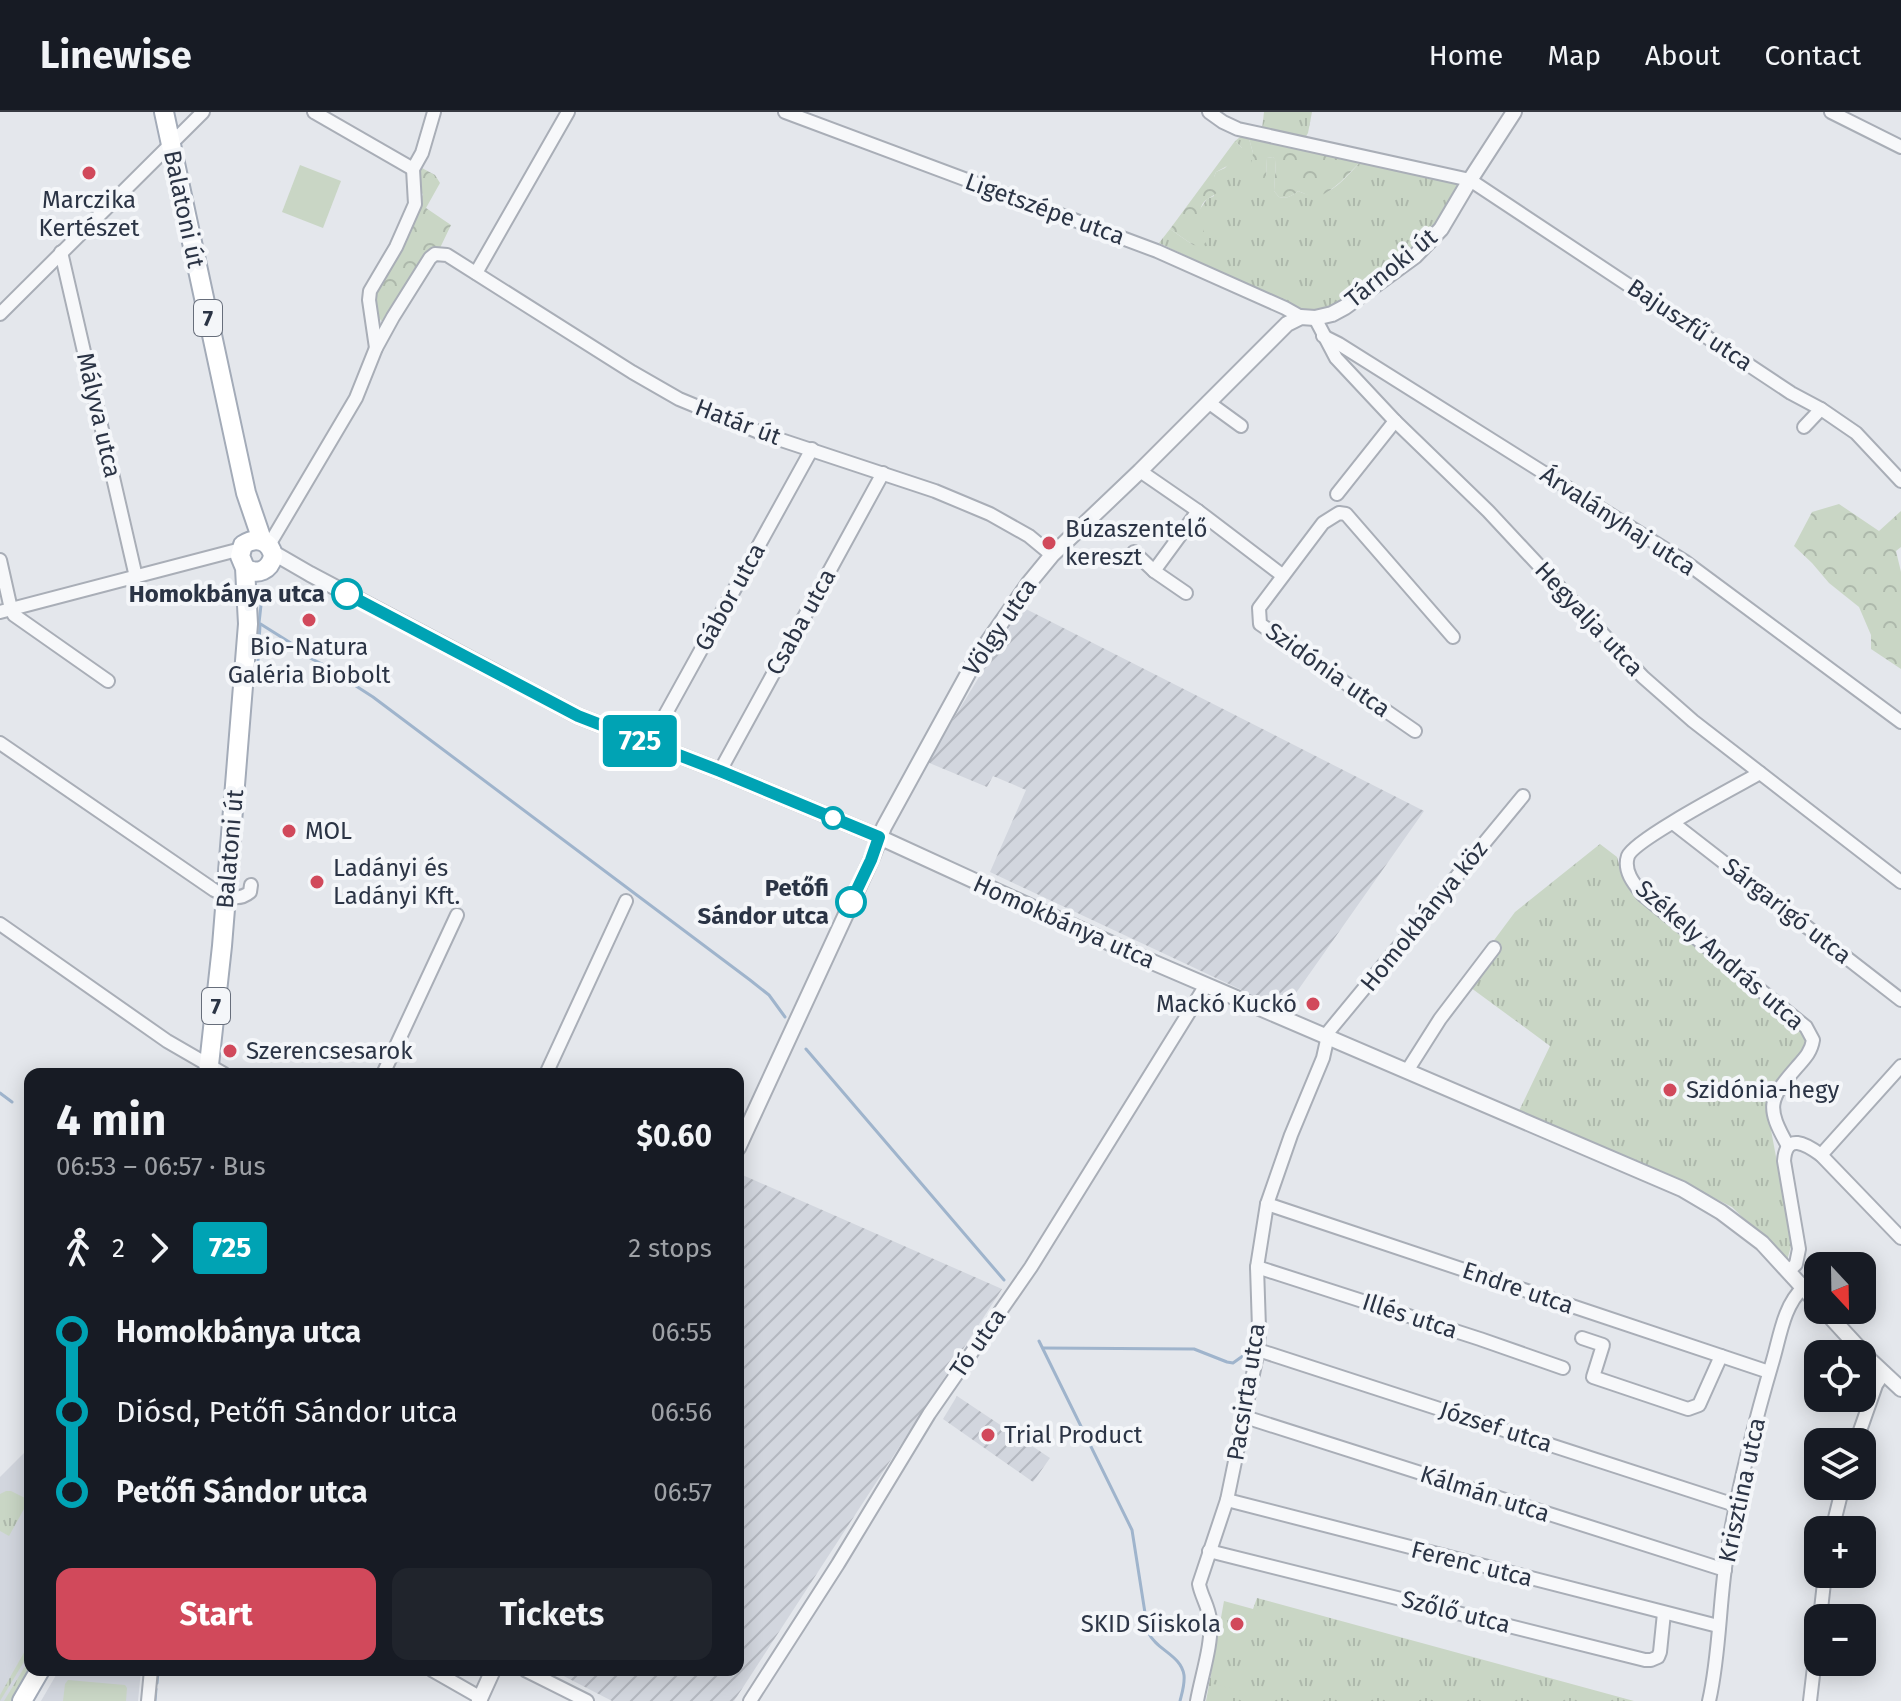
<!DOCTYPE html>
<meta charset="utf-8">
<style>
body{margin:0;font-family:"Fira Sans",sans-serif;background:#20242c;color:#f1f3f6;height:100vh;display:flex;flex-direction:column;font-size:30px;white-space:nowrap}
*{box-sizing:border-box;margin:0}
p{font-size:26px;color:#9ea1a6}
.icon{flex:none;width:44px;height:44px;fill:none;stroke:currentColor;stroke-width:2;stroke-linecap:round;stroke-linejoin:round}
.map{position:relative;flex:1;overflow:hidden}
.side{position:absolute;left:24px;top:956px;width:720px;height:608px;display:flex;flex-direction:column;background:#171b24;border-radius:16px;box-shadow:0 4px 20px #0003}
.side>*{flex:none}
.badge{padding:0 16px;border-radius:6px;font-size:28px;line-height:52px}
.needle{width:52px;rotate:158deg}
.fabs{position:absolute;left:1804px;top:1140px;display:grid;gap:16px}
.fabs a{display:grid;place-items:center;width:72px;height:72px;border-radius:16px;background:#171b24;box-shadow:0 4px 20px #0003;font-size:40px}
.map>.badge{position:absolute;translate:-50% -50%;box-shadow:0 0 0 4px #fff}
.legs{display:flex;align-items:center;gap:12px;height:88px;padding:0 32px;font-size:26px}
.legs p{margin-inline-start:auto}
.summary{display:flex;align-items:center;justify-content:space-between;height:136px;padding:0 32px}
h1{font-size:44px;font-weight:700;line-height:60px}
.button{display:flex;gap:16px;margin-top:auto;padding:16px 32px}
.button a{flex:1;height:92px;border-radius:16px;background:#d1495b;color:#fff;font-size:32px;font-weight:700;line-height:92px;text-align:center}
.button a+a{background:#20242c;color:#f1f3f6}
ul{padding:0 32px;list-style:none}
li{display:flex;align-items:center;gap:28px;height:80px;font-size:30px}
li i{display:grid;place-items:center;width:12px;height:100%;margin:0 10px;background:currentColor}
li i::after{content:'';width:20px;height:20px;margin:-10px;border:6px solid;border-radius:50%;background:#171b24}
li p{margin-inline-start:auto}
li:first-child i{background:linear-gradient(#0000 50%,currentColor 0)}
li:last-child i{background:linear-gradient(currentColor 50%,#0000 0)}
header{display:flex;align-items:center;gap:48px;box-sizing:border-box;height:112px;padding:0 40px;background:#171b24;border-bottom:2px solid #363941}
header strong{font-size:38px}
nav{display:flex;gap:44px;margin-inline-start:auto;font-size:28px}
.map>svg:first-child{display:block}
.built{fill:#d2d6de}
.industrial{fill:url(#industrial-furrows)}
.grass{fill:url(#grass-tufts)}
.forest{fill:url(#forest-crowns)}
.garden{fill:#c9d6c5}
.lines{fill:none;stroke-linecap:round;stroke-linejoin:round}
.stream{stroke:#9fb4cc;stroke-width:3}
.minor-casing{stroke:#a9aeb7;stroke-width:16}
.tertiary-casing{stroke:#a9aeb7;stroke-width:18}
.primary-casing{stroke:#a3abb8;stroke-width:22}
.minor{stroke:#f7f8fa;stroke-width:12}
.tertiary{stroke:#f7f8fa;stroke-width:14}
.primary{stroke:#fff;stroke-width:18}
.line-1-casing{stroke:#fff;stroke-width:18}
.line-1{stroke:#00a3b4;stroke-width:12}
.poi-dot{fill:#d1495b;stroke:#f4f6f9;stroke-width:3}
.stop-1-dot{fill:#fff;stroke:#00a3b4;stroke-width:4}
.labels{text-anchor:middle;stroke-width:8;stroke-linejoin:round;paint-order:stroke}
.shield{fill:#f4f6f9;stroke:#676e7b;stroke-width:2}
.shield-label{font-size:22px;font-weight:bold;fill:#2b3445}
.poi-label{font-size:24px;fill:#2b3445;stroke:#f4f6f9;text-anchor:start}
.street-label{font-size:24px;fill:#2b3445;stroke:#f4f6f9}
.stop-label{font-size:24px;font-weight:bold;fill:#2b3445;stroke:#f4f6f9;text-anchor:end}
</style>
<header>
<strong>Linewise</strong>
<nav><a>Home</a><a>Map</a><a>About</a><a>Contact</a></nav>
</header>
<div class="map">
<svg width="1901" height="1589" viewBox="0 0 1901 1589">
<defs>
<pattern id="industrial-furrows" width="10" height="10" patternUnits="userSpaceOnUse" patternTransform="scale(2)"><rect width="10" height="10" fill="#d2d6de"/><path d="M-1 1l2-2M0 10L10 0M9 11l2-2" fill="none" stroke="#b4b8c0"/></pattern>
<pattern id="grass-tufts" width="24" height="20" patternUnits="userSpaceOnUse" patternTransform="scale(2)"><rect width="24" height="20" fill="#c9d6c5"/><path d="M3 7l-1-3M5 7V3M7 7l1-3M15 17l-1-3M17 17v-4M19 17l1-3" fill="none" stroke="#adb8ab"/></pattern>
<pattern id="forest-crowns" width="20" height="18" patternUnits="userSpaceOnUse" patternTransform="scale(2)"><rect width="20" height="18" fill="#c9d6c5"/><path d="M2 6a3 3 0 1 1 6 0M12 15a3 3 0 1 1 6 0" fill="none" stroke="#adb8ab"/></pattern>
</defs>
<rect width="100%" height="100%" fill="#e4e7ec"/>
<!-- built -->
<g class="built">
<path d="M30 1335V1558L8 1589H0V1365Z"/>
<path d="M59 1558H141L138 1589H41Z"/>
</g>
<!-- industrial -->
<g class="industrial">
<path d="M1022 495 1424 699 1284 898 990 760 1026 678 993 664 987 675 927 650Z"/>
<path d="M738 1061 1002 1177 734 1589H612L552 1558H738Z"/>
<path d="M957 1284 1050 1346 1033 1370 943 1307Z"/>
</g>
<!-- grass -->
<g class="grass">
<path d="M1264 0H1312L1308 21 1305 26 1262 17Z"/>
<path d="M1244 22 1248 23 1253 41 1266 64 1267 46 1273 45 1276 48 1274 79 1279 85C1287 87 1292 84 1298 79 1326 93 1344 67 1362 48L1459 71 1460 73 1441 108 1420 133 1341 191C1327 197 1316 199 1301 198L1159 131 1170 117 1193 133 1200 107V97L1207 87 1214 84V65L1216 60 1225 56 1242 36 1235 29Z"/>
<path d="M1600 732 1617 745 1622 763 1639 785 1807 916 1808 927 1805 939 1768 1002 1792 1130 1787 1149 1732 1095 1668 1063 1518 1001 1550 934 1463 870 1515 800Z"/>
<path d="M6 1379H11L29 1388 9 1424 0 1419V1382Z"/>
<path d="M1257 1486 1634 1589H1206L1224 1489 1253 1497Z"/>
<path d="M30 1530V1540L0 1589V1583Z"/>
<path d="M30 1546V1558L12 1589H4Z"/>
</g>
<!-- forest -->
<g class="forest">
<path d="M1248 23 1362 48C1347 63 1335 79 1315 86L1298 79C1292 84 1287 87 1279 85L1274 79 1276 49 1273 45 1267 46 1266 64 1261 70 1254 71 1249 66 1253 41Z"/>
<path d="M1235 29 1242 36 1243 41 1238 48 1216 60 1214 65 1218 80C1215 83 1210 85 1206 88 1194 98 1203 116 1207 129L1202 134 1193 133 1170 117Z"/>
<path d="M420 55 435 63 440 71 426 96 451 113 440 136 432 140 384 212C379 207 374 198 373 190 371 169 407 108 417 87L423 83 415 67Z"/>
<path d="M1839 392 1879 419 1901 399V435L1896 439 1901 460V557L1871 537V523L1859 495 1829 471 1812 451 1794 434 1812 400Z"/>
</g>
<!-- garden -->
<g class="garden">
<path d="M300 53 341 69 323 116 282 100Z"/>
<path d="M68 1568 125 1573 127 1576 126 1589H63L65 1572Z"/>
<path d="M1213 1572 1234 1577 1231 1589H1208Z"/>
</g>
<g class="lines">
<!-- stream -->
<g class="stream">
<path d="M262 484 259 511 294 533 306 544 322 552 373 585 750 868 769 883 785 905"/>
<path d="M258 549 260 513"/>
<path d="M806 937 1004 1168"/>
<path d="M0 981 12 990"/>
<path d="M1039 1229 1132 1418 1148 1520C1156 1538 1181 1543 1184 1563 1185 1572 1182 1581 1180 1589"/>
<path d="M1043 1236 1194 1237 1227 1250 1233 1251 1247 1241H1253"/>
<path d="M157 1571 158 1560"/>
<path d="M155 1589 156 1577"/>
</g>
<defs>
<g id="minor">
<path d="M314 0 413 57"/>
<path d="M785 0 1157 139 1285 196 1301 205"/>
<path d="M1209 0 1223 10 1238 17 1470 68 1791 281 1821 297 1856 321 1901 369"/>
<path d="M1831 0 1901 35"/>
<path d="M61 140 136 465"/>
<path d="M476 161 568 0"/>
<path d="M0 202 203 0"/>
<path d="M1315 206 1336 246 1395 309 1488 399 1643 565 1693 609 1901 770"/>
<path d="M1323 224 1339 232 1684 449 1901 610"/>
<path d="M376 236 369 188 370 179 396 135 415 92 413 57 422 41 434 0"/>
<path d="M1208 290 1241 314"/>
<path d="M1804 315 1821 297"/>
<path d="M1140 359 1198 399 1282 463"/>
<path d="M1337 382 1395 309"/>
<path d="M269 433 356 286 376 236 393 205 430 146 435 142 447 143 632 260 679 287 766 323 935 379 990 402 1029 424 1052 443"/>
<path d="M1134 440 1154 459 1186 481"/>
<path d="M0 448 11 497 14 503 108 569"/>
<path d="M1154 459 1198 399"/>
<path d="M0 500 241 437"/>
<path d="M1415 619 1260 512 1259 496 1323 411 1339 401 1346 402 1453 525"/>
<path d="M0 631 214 778C226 784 238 790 250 780L251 773"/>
<path d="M649 632 812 337"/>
<path d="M720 659 883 361"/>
<path d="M1760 661C1739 673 1635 727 1628 744 1623 759 1634 772 1643 783L1806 915 1813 928C1811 940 1805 946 1797 955 1768 988 1766 995 1788 1034"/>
<path d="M1673 711 1901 888"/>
<path d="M0 812 167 929 224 962"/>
<path d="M1407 959 1440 907 1494 836"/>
<path d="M383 962 457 803"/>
<path d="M546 962 626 789"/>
<path d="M1821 1043 1901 954"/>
<path d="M1267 1092 1769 1260"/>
<path d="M1257 1155 1480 1227 1563 1256"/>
<path d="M1789 1159 1796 1152 1799 1137 1784 1049C1786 1020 1806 1032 1821 1043L1901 1126"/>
<path d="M1582 1226 1603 1233 1593 1265 1688 1297 1699 1293 1721 1244"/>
<path d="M1258 1238 1735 1393"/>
<path d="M1245 1305 1725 1458"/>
<path d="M1856 1330 1876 1273 1884 1261"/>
<path d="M1227 1388 1718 1514"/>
<path d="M1832 1418 1843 1374"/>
<path d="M1209 1439 1645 1548H1651L1658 1545 1660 1540 1664 1501"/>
<path d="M1820 1506 1825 1462"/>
<path d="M432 1558 481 1586"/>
<path d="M525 1558 587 1589"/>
<path d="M148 1589 151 1558"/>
<path d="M750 1589 838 1452 929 1302 1031 1155 1206 873"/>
<path d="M1197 1589C1201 1566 1213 1530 1210 1508 1209 1495 1201 1484 1199 1472L1227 1388 1258 1238 1259 1216 1257 1155 1267 1092 1291 1023 1323 946 1329 919 1523 684"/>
<path d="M1709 1589C1719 1546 1719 1500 1725 1456 1735 1385 1753 1316 1773 1248 1780 1224 1784 1193 1803 1176"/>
<path d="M1810 1589 1818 1521"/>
</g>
<g id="tertiary">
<path d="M272 440 310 462 578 604 720 659 879 725 1136 843 1682 1077 1721 1100 1762 1131 1818 1192"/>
<path d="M738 1036 871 748 884 715 976 547 1029 471 1052 443 1140 359 1287 212 1301 205 1315 206 1332 202 1345 195 1415 144 1441 117 1470 68 1514 0"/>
<path d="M1824 1198 1870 1248 1901 1277"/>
<path d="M479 1589 493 1558"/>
</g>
<g id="primary">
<path d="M164 0 246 381 262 428"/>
<path d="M208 962 222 834 248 512 245 456 240 444 243 433C256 424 270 428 273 444 270 458 258 464 245 456"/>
<path d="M22 1589 40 1558"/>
</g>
</defs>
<!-- minor casing -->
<use href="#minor" class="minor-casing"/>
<!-- tertiary casing -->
<use href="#tertiary" class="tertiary-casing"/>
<!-- primary casing -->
<use href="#primary" class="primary-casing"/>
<!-- minor -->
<use href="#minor" class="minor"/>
<!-- tertiary -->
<use href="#tertiary" class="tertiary"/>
<!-- primary -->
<use href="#primary" class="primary"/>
</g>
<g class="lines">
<defs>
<path id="line-1" d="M347 482 578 604 720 659 879 725 871 748 851 790"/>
</defs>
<!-- line-1 casing -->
<use href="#line-1" class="line-1-casing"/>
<!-- line-1 -->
<use href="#line-1" class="line-1"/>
</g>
<!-- markers -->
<g class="poi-dot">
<circle cx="89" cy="61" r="8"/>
<circle cx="1049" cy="431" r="8"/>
<circle cx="309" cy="508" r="8"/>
<circle cx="289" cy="719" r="8"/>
<circle cx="317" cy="770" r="8"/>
<circle cx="1313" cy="892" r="8"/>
<circle cx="230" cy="939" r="8"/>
<circle cx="1670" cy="978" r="8"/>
<circle cx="988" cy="1323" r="8"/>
<circle cx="1237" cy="1512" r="8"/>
</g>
<g class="stop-1-dot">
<circle cx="347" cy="482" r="14"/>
<circle cx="833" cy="706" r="10"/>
<circle cx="851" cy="790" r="14"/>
</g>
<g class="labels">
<!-- shield labels -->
<g class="shield">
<rect x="194" y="188" width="28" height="36" rx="6"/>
<rect x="202" y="876" width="28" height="36" rx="6"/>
</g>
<g class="shield-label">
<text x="208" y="214">7</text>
<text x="216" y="902">7</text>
</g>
<!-- poi labels -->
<g class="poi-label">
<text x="89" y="96" text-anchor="middle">Marczika<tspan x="89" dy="28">Kertészet</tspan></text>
<text x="1065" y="425">Búzaszentelő<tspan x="1065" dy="28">kereszt</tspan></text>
<text x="309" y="543" text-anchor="middle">Bio-Natura<tspan x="309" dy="28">Galéria Biobolt</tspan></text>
<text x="305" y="727">MOL</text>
<text x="333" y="764">Ladányi és<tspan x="333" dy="28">Ladányi Kft.</tspan></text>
<text x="1297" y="900" text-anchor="end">Mackó Kuckó</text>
<text x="246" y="947">Szerencsesarok</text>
<text x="1686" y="986">Szidónia-hegy</text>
<text x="1004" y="1331">Trial Product</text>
<text x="1221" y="1520" text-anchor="end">SKID Síiskola</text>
</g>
<!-- street labels -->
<g class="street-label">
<text transform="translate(184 97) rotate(78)" y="8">Balatoni út</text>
<text transform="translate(1045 97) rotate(20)" y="8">Ligetszépe utca</text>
<text transform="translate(1391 156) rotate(-39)" y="8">Tárnoki út</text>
<text transform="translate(1690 213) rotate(34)" y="8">Bajuszfű utca</text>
<text transform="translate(99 303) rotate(77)" y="8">Mályva utca</text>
<text transform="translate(738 310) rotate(21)" y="8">Határ út</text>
<text transform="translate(1618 409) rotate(33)" y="8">Árvalányhaj utca</text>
<text transform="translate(730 485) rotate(-61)" y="8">Gábor utca</text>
<text transform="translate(1589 507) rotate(47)" y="8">Hegyalja utca</text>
<text transform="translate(801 510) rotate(-61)" y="8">Csaba utca</text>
<text transform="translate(1000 515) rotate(-56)" y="8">Völgy utca</text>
<text transform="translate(1328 558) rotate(35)" y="8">Szidónia utca</text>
<text transform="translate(230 737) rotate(-85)" y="8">Balatoni út</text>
<text transform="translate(1787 799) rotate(38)" y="8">Sárgarigó utca</text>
<text transform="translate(1424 804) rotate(-51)" y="8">Homokbánya köz</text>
<text transform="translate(1064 810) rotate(24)" y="8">Homokbánya utca</text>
<text transform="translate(1720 843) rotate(41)" y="8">Székely András utca</text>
<text transform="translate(1518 1176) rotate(19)" y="8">Endre utca</text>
<text transform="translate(1410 1204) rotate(18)" y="8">Illés utca</text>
<text transform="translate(978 1231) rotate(-55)" y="8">Tó utca</text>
<text transform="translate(1246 1280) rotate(-81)" y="8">Pacsirta utca</text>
<text transform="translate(1496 1315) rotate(18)" y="8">József utca</text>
<text transform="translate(1742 1378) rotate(-78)" y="8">Krisztina utca</text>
<text transform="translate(1485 1382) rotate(18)" y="8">Kálmán utca</text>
<text transform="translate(1472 1452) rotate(14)" y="8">Ferenc utca</text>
<text transform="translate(1456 1500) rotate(14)" y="8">Szőlő utca</text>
</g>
<!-- stop labels -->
<g class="stop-label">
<text x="325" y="490">Homokbánya utca</text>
<text x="829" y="784">Petőfi<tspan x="829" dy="28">Sándor utca</tspan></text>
</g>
</g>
</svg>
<div class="fabs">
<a><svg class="needle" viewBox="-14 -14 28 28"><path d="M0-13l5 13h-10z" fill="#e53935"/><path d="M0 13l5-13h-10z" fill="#9ea1a6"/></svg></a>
<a><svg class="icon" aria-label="locate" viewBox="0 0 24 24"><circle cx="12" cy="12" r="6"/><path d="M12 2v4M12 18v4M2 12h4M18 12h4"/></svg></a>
<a><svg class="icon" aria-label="layers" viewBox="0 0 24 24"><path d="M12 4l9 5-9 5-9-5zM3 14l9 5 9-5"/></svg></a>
<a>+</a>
<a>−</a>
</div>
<b class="badge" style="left:640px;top:629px;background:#00a3b4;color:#fff">725</b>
<section class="side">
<div class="summary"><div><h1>4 min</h1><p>06:53 – 06:57 · Bus</p></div><b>$0.60</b></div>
<div class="legs"><svg class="icon" aria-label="walk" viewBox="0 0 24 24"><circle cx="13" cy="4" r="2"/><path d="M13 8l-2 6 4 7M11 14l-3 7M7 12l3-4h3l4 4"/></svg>2<svg class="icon" aria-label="forward" viewBox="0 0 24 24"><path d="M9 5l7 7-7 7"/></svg><b class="badge" style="background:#00a3b4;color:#fff">725</b><p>2 stops</p></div>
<ul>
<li><i style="color:#00a3b4"></i><b>Homokbánya utca</b><p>06:55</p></li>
<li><i style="color:#00a3b4"></i><span>Diósd, Petőfi Sándor utca</span><p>06:56</p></li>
<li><i style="color:#00a3b4"></i><b>Petőfi Sándor utca</b><p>06:57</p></li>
</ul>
<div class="button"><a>Start</a><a>Tickets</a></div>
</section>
</div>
